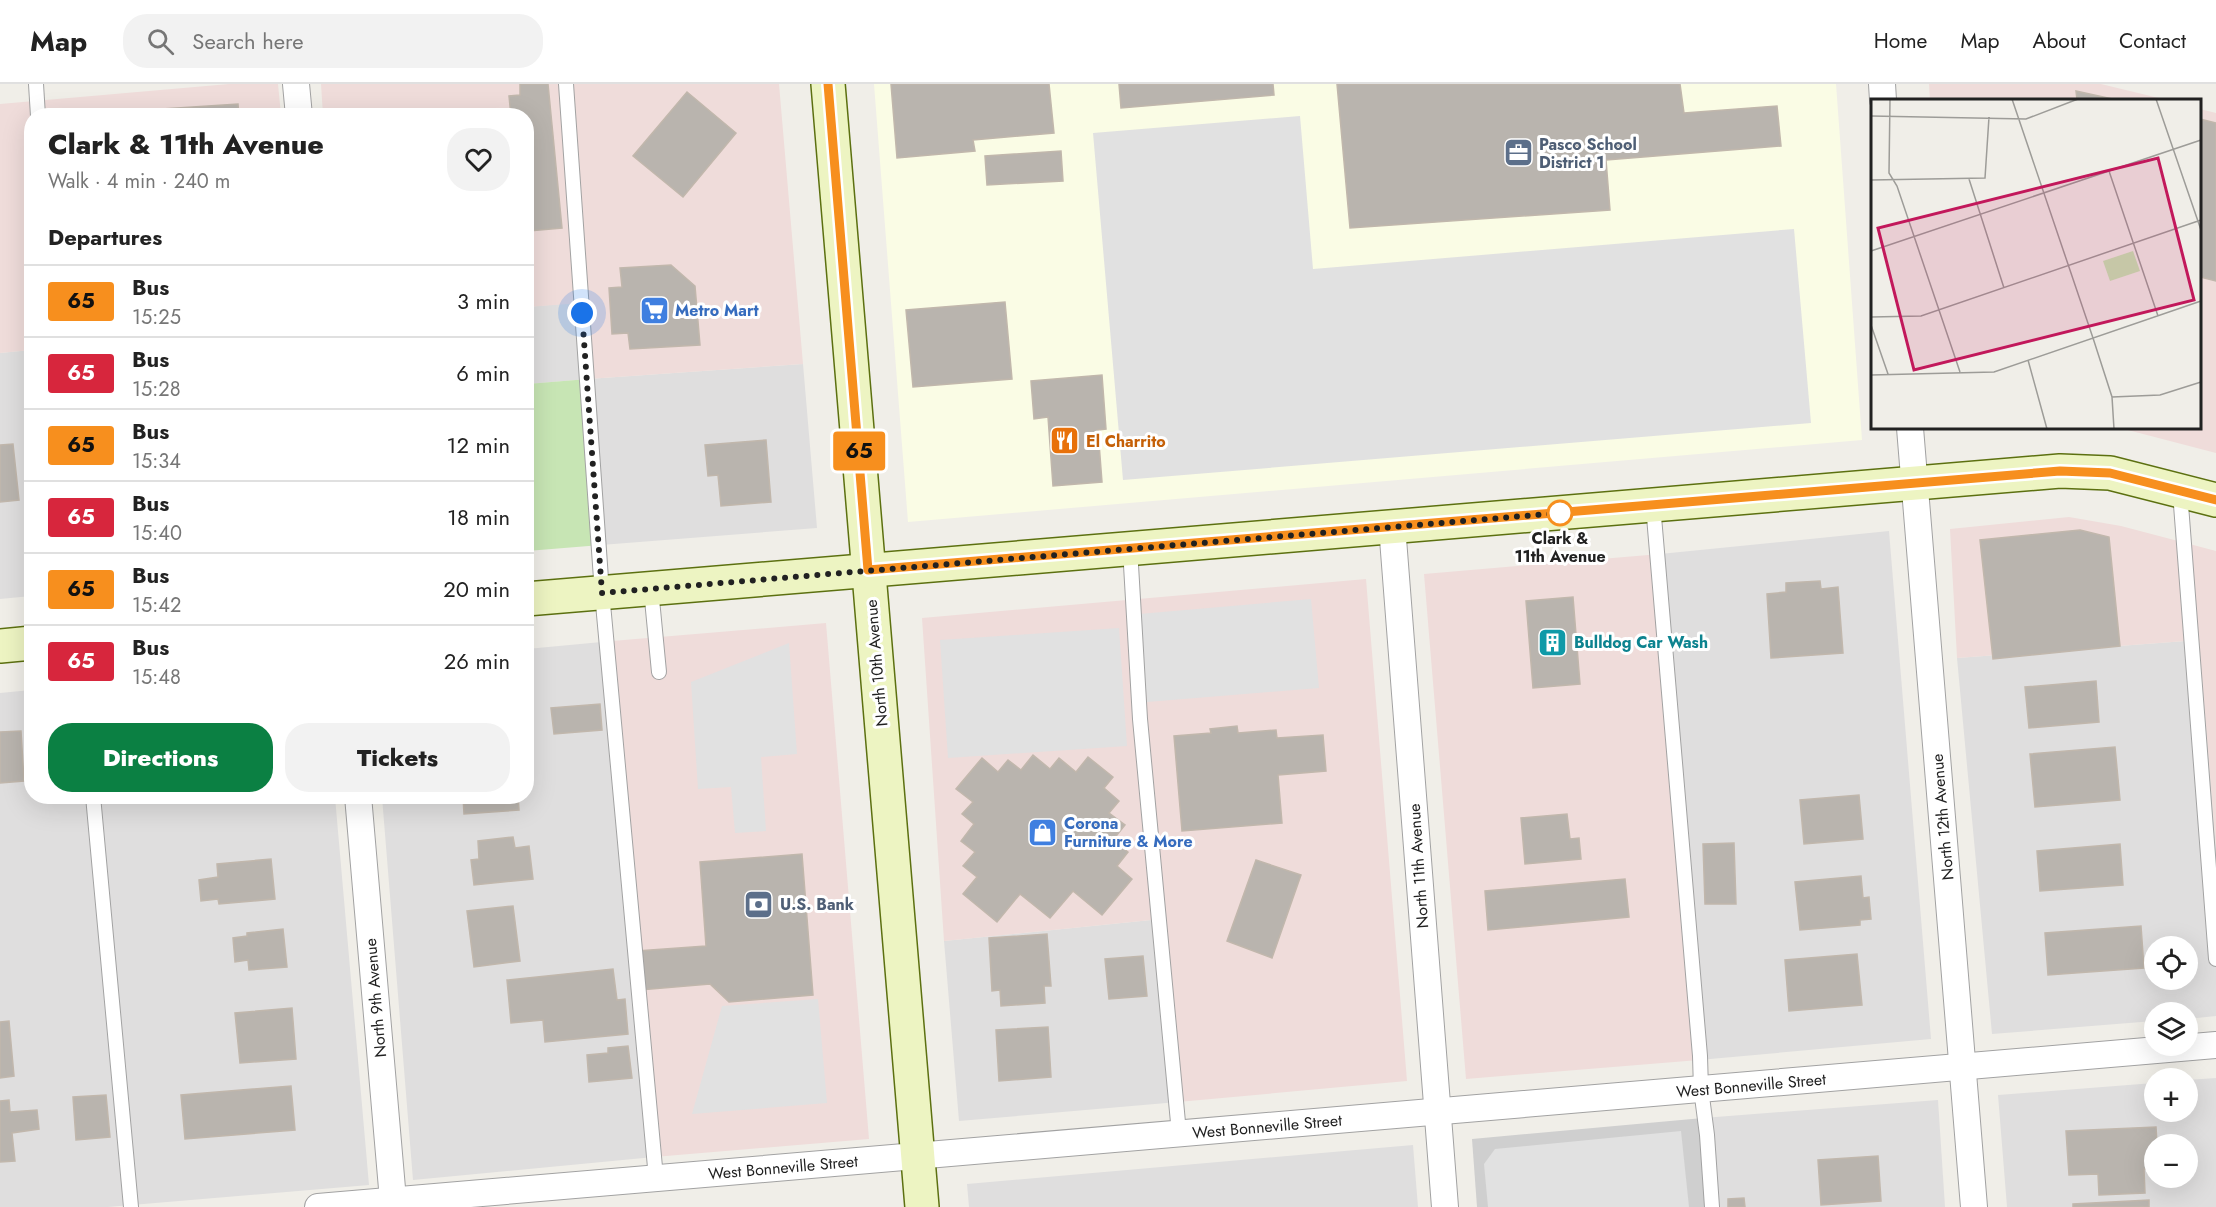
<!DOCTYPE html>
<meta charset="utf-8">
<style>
body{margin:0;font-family:Jost,sans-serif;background:#f2f2f2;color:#222;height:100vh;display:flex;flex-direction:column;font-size:22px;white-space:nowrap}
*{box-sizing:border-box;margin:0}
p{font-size:20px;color:#767676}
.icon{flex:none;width:33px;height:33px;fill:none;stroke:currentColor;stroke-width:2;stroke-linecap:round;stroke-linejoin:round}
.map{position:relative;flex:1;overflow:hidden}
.drawer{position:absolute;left:24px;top:24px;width:510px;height:696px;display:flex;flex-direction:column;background:#fff;border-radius:24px;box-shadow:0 6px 24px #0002}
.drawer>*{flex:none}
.badge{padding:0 12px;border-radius:4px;font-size:21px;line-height:39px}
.controls{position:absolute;left:2144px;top:852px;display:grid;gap:12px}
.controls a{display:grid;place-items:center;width:54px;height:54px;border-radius:50%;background:#fff;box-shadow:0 6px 24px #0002;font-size:30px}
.you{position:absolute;width:30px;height:30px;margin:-15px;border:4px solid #fff;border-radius:50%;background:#1a73e8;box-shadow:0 0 0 9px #1a73e833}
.map>.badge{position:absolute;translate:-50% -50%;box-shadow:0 0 0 3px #fff}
h2{padding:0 24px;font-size:22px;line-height:54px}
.round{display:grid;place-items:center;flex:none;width:63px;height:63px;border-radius:24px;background:#f2f2f2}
.overview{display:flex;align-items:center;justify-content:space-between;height:102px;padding:0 24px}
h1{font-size:28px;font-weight:800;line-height:45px}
.action{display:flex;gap:12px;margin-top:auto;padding:12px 24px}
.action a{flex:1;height:69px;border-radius:24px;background:#0b8043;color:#fff;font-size:24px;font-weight:800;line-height:69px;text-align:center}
.action a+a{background:#f2f2f2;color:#222}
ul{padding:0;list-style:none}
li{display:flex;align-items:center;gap:18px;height:72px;padding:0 24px;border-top:2px solid #e0e0e0}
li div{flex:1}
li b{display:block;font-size:22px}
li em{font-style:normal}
li .badge{min-width:66px;font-weight:700;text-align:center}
header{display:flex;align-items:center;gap:36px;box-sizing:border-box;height:84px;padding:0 30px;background:#fff;border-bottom:2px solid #e0e0e0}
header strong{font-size:28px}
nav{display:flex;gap:33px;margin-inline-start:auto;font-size:21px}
.search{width:420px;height:54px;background:#f2f2f2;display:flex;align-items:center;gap:15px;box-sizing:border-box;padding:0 21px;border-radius:24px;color:#767676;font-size:22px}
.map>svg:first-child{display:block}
.residential{fill:#dfdede;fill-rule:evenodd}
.commercial{fill:#efdcda}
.education{fill:#fafce5}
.religious{fill:#cfcfcf}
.grass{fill:#c7e5b4}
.parking{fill:#e1e1e1}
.building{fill:#b9b4ae;stroke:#c1b7ac;stroke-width:1.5}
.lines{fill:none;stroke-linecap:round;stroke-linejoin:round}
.lane-casing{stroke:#a2a2a2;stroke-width:16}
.street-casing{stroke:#a2a2a2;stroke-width:28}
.secondary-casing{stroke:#5c7010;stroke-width:36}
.lane{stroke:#fff;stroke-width:14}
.street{stroke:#fff;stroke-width:26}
.secondary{stroke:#edf4c2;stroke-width:33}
.line-casing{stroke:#fff;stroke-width:14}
.line{stroke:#f78f1e;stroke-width:9}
.walk{stroke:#212121;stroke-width:6;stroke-dasharray:0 10.8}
.stop-dot{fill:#fff;stroke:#f78f1e;stroke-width:3}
.labels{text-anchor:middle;stroke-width:6;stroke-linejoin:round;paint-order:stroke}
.service-label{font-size:16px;font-weight:bold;fill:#4e5e75;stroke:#fff;text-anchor:start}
.shop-label{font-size:16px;font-weight:bold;fill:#366cbe;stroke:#fff;text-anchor:start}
.food-label{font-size:16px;font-weight:bold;fill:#c56008;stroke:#fff;text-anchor:start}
.stop-label{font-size:16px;font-weight:bold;fill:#212121;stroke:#fff}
.culture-label{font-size:16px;font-weight:bold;fill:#0d838f;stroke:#fff;text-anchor:start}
.street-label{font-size:16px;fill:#212121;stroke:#fff}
.inset-road{fill:none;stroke:#9d9c98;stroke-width:1.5}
.view{fill:#c2185b;fill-opacity:0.15;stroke:#c2185b;stroke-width:3}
.inset-edge{fill:none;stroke:#212121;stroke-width:3}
</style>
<header>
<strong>Map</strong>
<div class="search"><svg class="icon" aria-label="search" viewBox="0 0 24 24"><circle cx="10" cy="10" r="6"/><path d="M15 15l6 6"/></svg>Search here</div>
<nav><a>Home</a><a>Map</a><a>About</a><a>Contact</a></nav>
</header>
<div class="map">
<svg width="2216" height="1123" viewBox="0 0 2216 1123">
<rect width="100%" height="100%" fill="#f0eee8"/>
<!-- residential -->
<g class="residential">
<path d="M582 218 588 295 803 280 817 444 601 461 588 295 527 300V223Z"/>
<path d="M31 266V512L0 515V269Z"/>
<path d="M1889 447 1931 955 1699 976 1660 470Z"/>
<path d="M2199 556 2216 766V932L2187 935V928H2154V937L1992 950 1957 574ZM2154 862H2187V896H2154Z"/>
<path d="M612 557 654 1073 413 1096 382 713 526 712 527 565Z"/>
<path d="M31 606 32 712 335 713 369 1101 108 1123H0V609Z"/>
<path d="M1161 835 1178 1018 959 1037 944 857Z"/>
<path d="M2216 994V1123H2007L1998 1011 2154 999V1028H2187V996ZM2154 1060H2187V1094H2154Z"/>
<path d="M1938 1016 1945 1123H1710L1703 1034Z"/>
<path d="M1413 1061 1418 1123H969L967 1100Z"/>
</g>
<!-- commercial -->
<g class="commercial">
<path d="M229 0H278L281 31 32 32 31 266 0 269V20Z"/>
<path d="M321 0H779L803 280 588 295 582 219 527 223 526 32 323 31Z"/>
<path d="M1929 0H2101L2167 16H1930Z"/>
<path d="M2200 25 2216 29V369L2120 344H2200Z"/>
<path d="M2069 433 2121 442 2216 467V766L2199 556 1957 574 1950 445Z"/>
<path d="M1660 470 1699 976 1466 995 1424 490Z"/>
<path d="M1366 495 1407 997 1178 1018 1161 835 944 857 922 534Z"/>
<path d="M826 539 869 1055 654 1073 612 557Z"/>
</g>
<!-- education -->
<path class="education" d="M874 0H1836L1862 356 908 438Z"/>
<!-- religious -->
<path class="religious" d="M1703 1034 1710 1123H1477L1472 1055Z"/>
<!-- grass -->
<path class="grass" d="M588 295 601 461 527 467V300Z"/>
<!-- parking -->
<g class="parking">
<path d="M1300 32 1313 185 1794 145 1811 339 1123 396 1093 49Z"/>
<path d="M1311 515 1319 604 1147 618 1139 530Z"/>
<path d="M1119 544 1127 662 948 674 940 556Z"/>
<path d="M789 559 797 670 761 673 766 747 735 749 731 703 698 705 691 598Z"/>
<path d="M818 915 827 1019 692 1030 722 922Z"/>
<path d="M1681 1047 1689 1123H1488L1484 1080 1495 1065Z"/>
</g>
<!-- building -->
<g class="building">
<path d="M520 0H548L562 144 529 147 528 139H526V32H511L509 12 520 11Z"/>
<path d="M891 0H1049L1054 49 973 56 975 67 897 74Z"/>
<path d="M1119 0H1273L1274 11 1121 24Z"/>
<path d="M1337 0H1680L1684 29 1777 22 1781 62 1606 76 1610 126 1350 144Z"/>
<path d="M2076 7 2117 16H2077Z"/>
<path d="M687 8 736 49 683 113 633 72Z"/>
<path d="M238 20 239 32H148L147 26Z"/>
<path d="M455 25V32H383Z"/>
<path d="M2200 35 2216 39V197L2200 193Z"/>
<path d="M1061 67 1063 97 987 101 985 72Z"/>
<path d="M671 181 695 202 700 261 630 265 628 249 612 250 609 204 622 203 620 184Z"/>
<path d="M1005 218 1012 295 913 303 906 226Z"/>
<path d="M1102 291 1106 345 1098 346 1102 398 1053 402 1048 333 1034 335 1031 297Z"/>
<path d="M766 356 771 418 721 422 718 391 708 392 705 361Z"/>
<path d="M13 360 19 416 0 418V361Z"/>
<path d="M2080 446 2109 453 2120 562 1993 575 1980 456Z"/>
<path d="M1820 497 1821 505 1838 503 1843 569 1771 574 1767 510 1786 508V499Z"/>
<path d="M1573 513 1580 600 1533 604 1526 517Z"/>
<path d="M2096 597 2099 638 2029 644 2025 603Z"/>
<path d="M600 620 602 646 554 650 551 624Z"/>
<path d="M1237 642 1238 649 1276 646 1277 654 1323 651 1326 687 1278 691 1282 739 1182 747 1174 652 1211 649 1210 645Z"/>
<path d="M21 647 24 697 0 699V648Z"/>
<path d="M2115 663 2120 716 2035 723 2030 670Z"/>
<path d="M1033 671 1050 685 1059 674 1076 688 1088 673 1113 693 1104 704 1119 717 1109 729 1125 741 1113 756 1128 768 1117 782 1132 795 1102 831 1073 807 1050 834 1020 810 997 838 963 810 977 793 963 782 975 768 961 757 974 740 962 730 973 718 956 705 982 674 998 688 1008 676 1021 686Z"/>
<path d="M1859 711 1863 755 1804 760 1800 716Z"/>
<path d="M463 712H518L519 726 464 730Z"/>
<path d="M1567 730 1570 755 1579 754 1581 775 1525 780 1521 734Z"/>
<path d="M513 753 515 764 529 762 533 795 474 801 471 776 479 775 478 757Z"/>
<path d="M1734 759 1736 820H1705L1703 760Z"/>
<path d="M2120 760 2123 801 2040 807 2037 767Z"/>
<path d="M802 770 813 911 729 918 710 900 640 906 637 867 706 862 700 778Z"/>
<path d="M271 775 275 815 219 820 218 815 201 817 199 796 218 793 217 780Z"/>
<path d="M1256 776 1301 791 1272 874 1227 857Z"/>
<path d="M1861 792 1863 814 1869 813 1871 835 1860 836V841L1800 846 1795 798Z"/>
<path d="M1625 795 1629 833 1488 846 1485 807Z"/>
<path d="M513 822 520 877 474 883 467 827Z"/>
<path d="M2141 842 2144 884 2048 891 2045 849Z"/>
<path d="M283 845 287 883 249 886 248 876 235 878 233 854 247 852V849Z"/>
<path d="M1047 850 1051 902H1044L1045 919 1001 922 1000 906 992 907 989 854Z"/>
<path d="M1857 870 1862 921 1789 927 1785 876Z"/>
<path d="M1143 872 1147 912 1109 915 1105 875Z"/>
<path d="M613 885 617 916 625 915 628 950 545 958 543 936 511 939 507 896Z"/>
<path d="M292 924 296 975 240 979 235 929Z"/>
<path d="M9 937 14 992 0 994V938Z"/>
<path d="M1048 943 1051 993 999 997 996 946Z"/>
<path d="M628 962 632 994 589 998 587 971 608 969V964Z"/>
<path d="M291 1002 295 1046 185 1055 181 1011Z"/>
<path d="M106 1011 110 1053 76 1056 73 1013Z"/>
<path d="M9 1016 10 1028 37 1026 39 1045 12 1049 15 1077 0 1078V1017Z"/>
<path d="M2156 1043 2157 1060H2154V1084L2144 1085 2145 1109 2099 1111 2098 1090 2069 1091 2066 1047Z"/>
<path d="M1878 1072 1881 1117 1821 1121 1818 1076Z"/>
<path d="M1744 1114 1745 1123H1728V1115Z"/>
<path d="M2149 1116V1123H2073V1120Z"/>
</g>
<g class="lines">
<defs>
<g id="lane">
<path d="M36 0 38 32"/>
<path d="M566 0 602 509 656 1094"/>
<path d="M2180 408 2216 875"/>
<path d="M1653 421 1700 972 1701 1005 1707 1051 1712 1123"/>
<path d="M1130 464 1140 635 1179 1049"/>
<path d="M651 505 659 588"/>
<path d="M93 712 131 1123"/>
</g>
<g id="street">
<path d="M296 0 299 32"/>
<path d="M1882 0 1883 16"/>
<path d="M1910 344 1974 1123"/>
<path d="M1392 442 1445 1123"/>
<path d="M358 712 393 1116"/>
<path d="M318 1123 2216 961"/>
</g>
<g id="secondary">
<path d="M828 0 922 1123"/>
<path d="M526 515 2060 387 2110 389 2216 416"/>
<path d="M0 562 32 559"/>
</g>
</defs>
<!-- lane casing -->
<use href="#lane" class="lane-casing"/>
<!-- street casing -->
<use href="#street" class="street-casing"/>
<!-- secondary casing -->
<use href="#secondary" class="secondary-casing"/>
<!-- lane -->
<use href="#lane" class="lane"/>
<!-- street -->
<use href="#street" class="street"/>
<!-- secondary -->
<use href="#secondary" class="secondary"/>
</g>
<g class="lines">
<defs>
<path id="line" d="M828 0 868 486 2060 387 2110 389 2216 416"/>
</defs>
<!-- line casing -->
<use href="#line" class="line-casing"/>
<!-- line -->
<use href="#line" class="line"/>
<!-- walk -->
<path class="walk" d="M582 229 602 509 1560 429"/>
</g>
<!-- icons -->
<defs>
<symbol id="office-square" viewBox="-11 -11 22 22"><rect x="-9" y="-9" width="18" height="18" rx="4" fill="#5c6f8a" stroke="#fff"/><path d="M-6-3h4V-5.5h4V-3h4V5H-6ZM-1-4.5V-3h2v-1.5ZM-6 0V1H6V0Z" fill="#fff"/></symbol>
<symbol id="supermarket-square" viewBox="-11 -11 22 22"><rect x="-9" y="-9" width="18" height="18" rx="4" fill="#3f7fe0" stroke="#fff"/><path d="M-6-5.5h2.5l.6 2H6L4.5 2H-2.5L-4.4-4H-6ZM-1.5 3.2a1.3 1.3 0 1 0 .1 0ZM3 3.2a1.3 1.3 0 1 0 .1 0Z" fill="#fff"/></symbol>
<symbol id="restaurant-square" viewBox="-11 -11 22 22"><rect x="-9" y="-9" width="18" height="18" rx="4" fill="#e8710a" stroke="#fff"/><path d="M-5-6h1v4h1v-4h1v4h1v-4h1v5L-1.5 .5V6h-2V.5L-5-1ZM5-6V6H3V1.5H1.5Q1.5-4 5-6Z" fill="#fff"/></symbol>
<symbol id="building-square" viewBox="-11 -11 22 22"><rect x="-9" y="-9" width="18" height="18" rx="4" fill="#0f9aa8" stroke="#fff"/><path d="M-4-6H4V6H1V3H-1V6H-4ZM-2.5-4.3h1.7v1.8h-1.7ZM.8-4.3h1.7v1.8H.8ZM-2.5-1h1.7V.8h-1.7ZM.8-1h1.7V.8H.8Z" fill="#fff"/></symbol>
<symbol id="shop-square" viewBox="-11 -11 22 22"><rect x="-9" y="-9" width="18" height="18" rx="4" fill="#3f7fe0" stroke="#fff"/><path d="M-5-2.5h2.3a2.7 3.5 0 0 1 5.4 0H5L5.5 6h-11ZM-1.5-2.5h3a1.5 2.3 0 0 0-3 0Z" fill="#fff"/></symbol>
<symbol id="bank-square" viewBox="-11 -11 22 22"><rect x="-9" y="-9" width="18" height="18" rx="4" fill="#5c6f8a" stroke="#fff"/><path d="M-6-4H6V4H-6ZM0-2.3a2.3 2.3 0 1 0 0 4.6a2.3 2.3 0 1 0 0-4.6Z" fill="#fff"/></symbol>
</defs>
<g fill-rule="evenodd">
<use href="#office-square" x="1502" y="52" width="33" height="33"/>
<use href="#supermarket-square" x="638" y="210" width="33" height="33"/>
<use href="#restaurant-square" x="1048" y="340" width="33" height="33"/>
<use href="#building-square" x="1536" y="542" width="33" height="33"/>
<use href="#shop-square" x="1026" y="732" width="33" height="33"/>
<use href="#bank-square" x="742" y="804" width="33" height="33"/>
</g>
<!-- markers -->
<circle class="stop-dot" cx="1560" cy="429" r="12"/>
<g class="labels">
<!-- service labels -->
<g class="service-label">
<text x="1539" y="66">Pasco School<tspan x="1539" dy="18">District 1</tspan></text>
<text x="780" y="826">U.S. Bank</text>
</g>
<!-- shop labels -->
<g class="shop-label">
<text x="675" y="232">Metro Mart</text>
<text x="1064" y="745">Corona<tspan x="1064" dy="18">Furniture &amp; More</tspan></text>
</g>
<!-- food labels -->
<g class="food-label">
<text x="1086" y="363">El Charrito</text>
</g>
<!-- stop labels -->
<g class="stop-label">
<text x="1560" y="460">Clark &amp;<tspan x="1560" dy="18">11th Avenue</tspan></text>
</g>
<!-- culture labels -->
<g class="culture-label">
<text x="1574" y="564">Bulldog Car Wash</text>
</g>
<!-- street labels -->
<g class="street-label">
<text transform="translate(876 579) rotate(-95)" y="6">North 10th Avenue</text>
<text transform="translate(1942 733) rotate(-95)" y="6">North 12th Avenue</text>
<text transform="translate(1418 782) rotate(-94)" y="6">North 11th Avenue</text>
<text transform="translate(375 914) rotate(-95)" y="6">North 9th Avenue</text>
<text transform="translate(1751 1001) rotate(-5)" y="6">West Bonneville Street</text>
<text transform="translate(1267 1042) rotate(-5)" y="6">West Bonneville Street</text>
<text transform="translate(783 1083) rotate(-5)" y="6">West Bonneville Street</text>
</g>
</g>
<!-- overview -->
<g transform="translate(1871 15)">
<rect width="330" height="330" fill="#f0eee8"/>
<path d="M262 152 269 172 239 182 232 162Z" fill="#c7e5b4"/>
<path class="inset-road" d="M19 0 18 74 26 87 89 273M141 0 222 239M285 0 330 131M0 17 155 20 207 0M238 72 287 217M98 80 133 189M0 81 114 79 118 18M0 152 330 41M0 218 50 217 330 121M0 226 17 275M222 239 241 298 243 330M157 261 176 330M0 276 123 273 330 202M241 298 289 296 330 283"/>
<path class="view" d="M287 59 323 201 43 271 7 129Z"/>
<rect width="330" height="330" class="inset-edge"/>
</g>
</svg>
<div class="controls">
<a><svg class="icon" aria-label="locate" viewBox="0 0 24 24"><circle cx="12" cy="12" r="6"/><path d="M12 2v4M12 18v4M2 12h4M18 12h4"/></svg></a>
<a><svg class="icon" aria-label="layers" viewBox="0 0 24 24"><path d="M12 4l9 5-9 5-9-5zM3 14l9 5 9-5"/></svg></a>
<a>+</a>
<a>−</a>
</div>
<div class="you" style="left:582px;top:229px"></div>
<b class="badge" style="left:859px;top:367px;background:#f78f1e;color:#111">65</b>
<section class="drawer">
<div class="overview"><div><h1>Clark &amp; 11th Avenue</h1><p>Walk · 4 min · 240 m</p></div><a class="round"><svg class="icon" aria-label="heart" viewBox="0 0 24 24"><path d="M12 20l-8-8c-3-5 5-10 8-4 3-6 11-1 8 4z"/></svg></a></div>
<h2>Departures</h2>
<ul>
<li><span class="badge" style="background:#f78f1e;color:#111">65</span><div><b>Bus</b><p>15:25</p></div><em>3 min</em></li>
<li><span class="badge" style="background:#d7263d;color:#fff">65</span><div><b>Bus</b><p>15:28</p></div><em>6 min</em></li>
<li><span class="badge" style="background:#f78f1e;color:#111">65</span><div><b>Bus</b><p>15:34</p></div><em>12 min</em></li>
<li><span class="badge" style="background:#d7263d;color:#fff">65</span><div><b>Bus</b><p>15:40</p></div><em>18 min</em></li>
<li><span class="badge" style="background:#f78f1e;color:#111">65</span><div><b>Bus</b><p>15:42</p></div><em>20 min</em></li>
<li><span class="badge" style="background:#d7263d;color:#fff">65</span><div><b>Bus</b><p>15:48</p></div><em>26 min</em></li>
</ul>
<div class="action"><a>Directions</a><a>Tickets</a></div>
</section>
</div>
